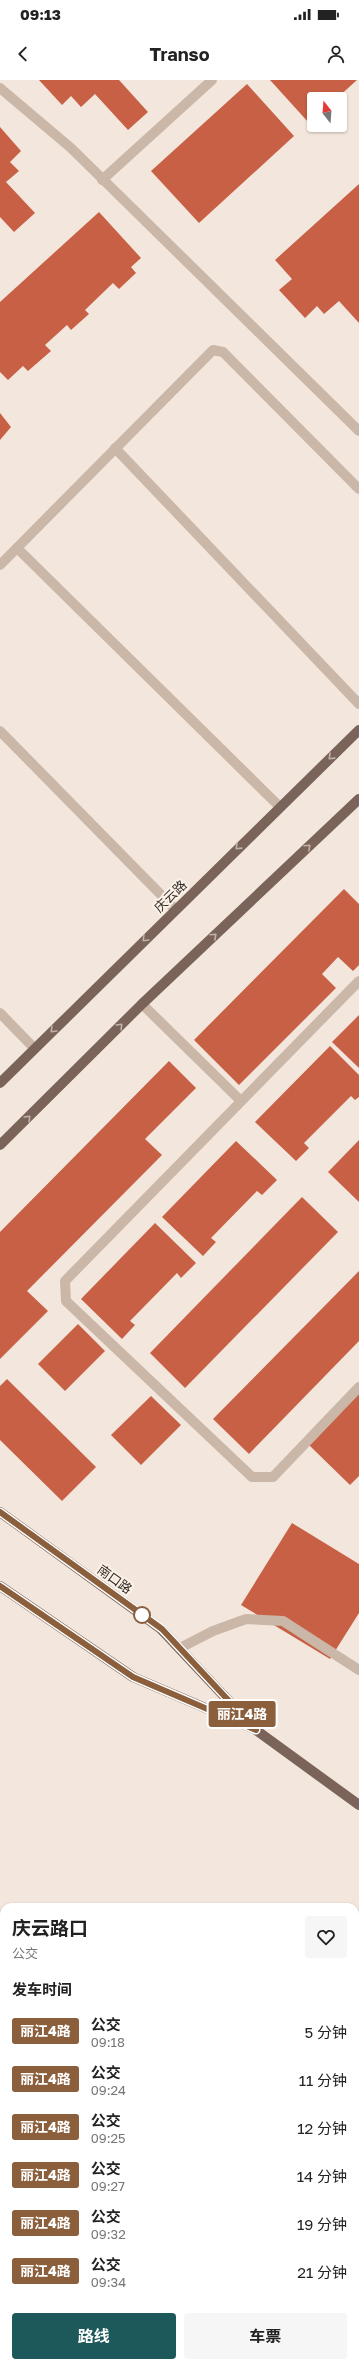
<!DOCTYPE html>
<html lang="zh">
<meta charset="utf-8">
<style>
body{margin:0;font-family:"Golos Text","Noto Sans SC",sans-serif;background:#f6f6f6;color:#222;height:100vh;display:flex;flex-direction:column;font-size:15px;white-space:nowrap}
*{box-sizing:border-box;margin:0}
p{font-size:13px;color:#767676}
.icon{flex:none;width:22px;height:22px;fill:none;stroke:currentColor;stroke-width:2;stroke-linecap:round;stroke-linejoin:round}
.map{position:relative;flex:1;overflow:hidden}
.sheet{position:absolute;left:0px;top:1823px;width:359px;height:464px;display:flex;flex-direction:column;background:#fff;border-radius:12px 12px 0 0;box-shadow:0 1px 3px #0004}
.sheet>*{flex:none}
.badge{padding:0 8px;border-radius:3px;font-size:14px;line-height:26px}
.needle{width:26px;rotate:343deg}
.tools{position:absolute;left:307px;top:12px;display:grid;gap:8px}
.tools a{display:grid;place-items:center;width:40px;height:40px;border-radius:4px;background:#fff;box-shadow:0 1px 3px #0004;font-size:20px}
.map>.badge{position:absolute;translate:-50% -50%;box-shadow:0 0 0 2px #fff}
h2{padding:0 12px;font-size:15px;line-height:36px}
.round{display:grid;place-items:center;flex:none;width:42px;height:42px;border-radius:4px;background:#f6f6f6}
.summary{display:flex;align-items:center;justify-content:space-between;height:68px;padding:0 12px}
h1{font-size:19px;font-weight:700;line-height:30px}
.primary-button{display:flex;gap:8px;margin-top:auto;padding:8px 12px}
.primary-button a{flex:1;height:46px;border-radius:4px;background:#1d595a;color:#fff;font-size:16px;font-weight:700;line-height:46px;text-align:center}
.primary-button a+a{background:#f6f6f6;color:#222}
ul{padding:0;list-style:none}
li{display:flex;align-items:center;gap:12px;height:48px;padding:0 12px}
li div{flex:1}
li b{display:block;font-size:15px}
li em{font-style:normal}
li .badge{min-width:44px;font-weight:700;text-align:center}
.status{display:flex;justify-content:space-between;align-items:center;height:28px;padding:0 20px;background:#fff;direction:ltr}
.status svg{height:11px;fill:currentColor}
header{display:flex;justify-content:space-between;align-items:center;height:52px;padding:0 12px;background:#fff;font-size:18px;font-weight:700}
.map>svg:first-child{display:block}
.building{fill:#c86045}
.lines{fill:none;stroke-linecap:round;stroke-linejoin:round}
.minor{stroke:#cbb7a8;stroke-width:10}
.major{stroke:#7a6359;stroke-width:10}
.oneway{stroke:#c0b2a8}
.line-casing{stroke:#fff;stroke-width:9}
.line{stroke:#8b5e3c;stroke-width:6}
.stop-dot{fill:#fff;stroke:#8b5e3c;stroke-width:2}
.labels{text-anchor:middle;stroke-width:4;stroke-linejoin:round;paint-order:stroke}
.street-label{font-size:13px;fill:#382d28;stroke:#faf2e9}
</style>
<div class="status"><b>09:13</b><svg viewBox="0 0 49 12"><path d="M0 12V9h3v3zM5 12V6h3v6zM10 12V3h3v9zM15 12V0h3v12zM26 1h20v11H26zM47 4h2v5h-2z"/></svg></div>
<header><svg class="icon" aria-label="back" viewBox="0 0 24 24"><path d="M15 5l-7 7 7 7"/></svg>Transo<svg class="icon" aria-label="person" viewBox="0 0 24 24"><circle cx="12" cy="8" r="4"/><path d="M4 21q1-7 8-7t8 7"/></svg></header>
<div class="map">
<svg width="359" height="2287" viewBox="0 0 359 2287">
<rect width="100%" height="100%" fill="#f3e7dd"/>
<!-- building -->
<g class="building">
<path d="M39 0H119L148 32 128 50 95 14 81 27 71 16 62 25Z"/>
<path d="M270 0H357L336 19H314V39L309 43Z"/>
<path d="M247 4 294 56 199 143 151 91Z"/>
<path d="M0 47 21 71 10 82 19 91 6 102 35 133 14 152 0 137Z"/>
<path d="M359 104V243L339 221 324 234 317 226 305 238 279 210 292 199 275 180Z"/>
<path d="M99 132 141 178 131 187 136 193 119 209 113 203 85 230 89 234 71 250 67 245 45 265 51 271 28 291 23 286 8 300 0 292V222Z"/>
<path d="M0 333 11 347 0 360Z"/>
<path d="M344 809 359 824V885L353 891 338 877 322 894 336 908 239 1005 194 960Z"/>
<path d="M359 935V988L332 962Z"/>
<path d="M330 966 359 995V1017L355 1020 351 1016 304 1063 309 1068 296 1081 255 1042Z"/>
<path d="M169 981 196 1008 145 1059 162 1075 27 1211 48 1231 0 1279V1152Z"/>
<path d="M359 1060V1122L328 1092Z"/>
<path d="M236 1061 277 1100 262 1115 257 1111 211 1158 216 1162 203 1176 162 1137Z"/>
<path d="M302 1117 338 1152 185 1308 150 1273Z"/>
<path d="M155 1143 196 1183 181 1198 177 1193 130 1241 135 1245 122 1259 81 1219Z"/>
<path d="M359 1191V1261L249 1374 213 1339Z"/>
<path d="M78 1244 105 1271 65 1311 38 1284Z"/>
<path d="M7 1299 96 1387 62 1421 0 1360V1306Z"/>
<path d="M359 1314V1396L350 1405 309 1365Z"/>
<path d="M151 1316 181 1345 141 1385 111 1355Z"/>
<path d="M292 1443 359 1484V1533L330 1579 241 1525Z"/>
<path d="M4 1975V2054L0 2058V1979Z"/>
</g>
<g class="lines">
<!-- minor -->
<g class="minor">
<path d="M0 8 71 68 359 351"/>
<path d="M102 100 212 0"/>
<path d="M115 368 359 624"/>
<path d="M17 468 280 727"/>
<path d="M0 485 213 270 223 272 359 409"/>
<path d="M0 651 175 829"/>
<path d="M359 901 65 1201 66 1221 252 1397H273L359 1307"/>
<path d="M142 924 241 1021"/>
<path d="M0 933 34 968"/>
<path d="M180 1568 213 1551 246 1539 283 1541 359 1590"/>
<path d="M355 1915 359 1919"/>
<path d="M0 2144 4 2149"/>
<path d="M355 2172 359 2178"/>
<path d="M100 2283 102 2287"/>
</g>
<!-- major -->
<g class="major">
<path d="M0 1003 359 650"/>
<path d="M0 1065 142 924 359 719"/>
<path d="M0 1432 161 1549 256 1650 359 1725"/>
<path d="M0 1506 133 1597 252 1648"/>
</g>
</g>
<!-- one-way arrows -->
<defs><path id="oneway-chevron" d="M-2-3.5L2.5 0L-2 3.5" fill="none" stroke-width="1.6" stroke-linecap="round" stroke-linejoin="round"/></defs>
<g class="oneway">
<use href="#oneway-chevron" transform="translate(331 677) rotate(136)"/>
<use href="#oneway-chevron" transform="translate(238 767) rotate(136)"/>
<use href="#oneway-chevron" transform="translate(308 767) rotate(-43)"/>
<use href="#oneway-chevron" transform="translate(214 856) rotate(-43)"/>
<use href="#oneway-chevron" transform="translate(145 859) rotate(135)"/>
<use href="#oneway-chevron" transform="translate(120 946) rotate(-45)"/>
<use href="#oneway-chevron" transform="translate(53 950) rotate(135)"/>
<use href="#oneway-chevron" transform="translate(28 1038) rotate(-45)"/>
</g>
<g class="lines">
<defs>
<path id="line" d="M0 1432 162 1549 256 1650 133 1597 0 1506"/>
</defs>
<!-- line casing -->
<use href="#line" class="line-casing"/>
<!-- line -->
<use href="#line" class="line"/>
</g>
<!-- markers -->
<circle class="stop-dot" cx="142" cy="1535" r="8"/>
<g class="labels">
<!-- street labels -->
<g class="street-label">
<text transform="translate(170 816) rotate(-44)" y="5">庆云路</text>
<text transform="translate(115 1499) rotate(36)" y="5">南口路</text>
</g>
</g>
</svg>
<div class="tools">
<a><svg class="needle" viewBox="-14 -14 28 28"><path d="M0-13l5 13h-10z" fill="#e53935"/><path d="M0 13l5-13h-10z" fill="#767676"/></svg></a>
</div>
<b class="badge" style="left:242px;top:1634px;background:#8b5e3c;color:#fff">丽江4路</b>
<section class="sheet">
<div class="summary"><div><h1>庆云路口</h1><p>公交</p></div><a class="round"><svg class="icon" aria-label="heart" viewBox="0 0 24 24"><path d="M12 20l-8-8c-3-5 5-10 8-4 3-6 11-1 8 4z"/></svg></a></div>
<h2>发车时间</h2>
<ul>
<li><span class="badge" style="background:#8b5e3c;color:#fff">丽江4路</span><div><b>公交</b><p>09:18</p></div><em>5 分钟</em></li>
<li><span class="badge" style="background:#8b5e3c;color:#fff">丽江4路</span><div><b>公交</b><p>09:24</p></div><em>11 分钟</em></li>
<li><span class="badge" style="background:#8b5e3c;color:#fff">丽江4路</span><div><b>公交</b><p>09:25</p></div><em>12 分钟</em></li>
<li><span class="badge" style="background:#8b5e3c;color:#fff">丽江4路</span><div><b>公交</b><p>09:27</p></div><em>14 分钟</em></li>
<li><span class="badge" style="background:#8b5e3c;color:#fff">丽江4路</span><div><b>公交</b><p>09:32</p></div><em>19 分钟</em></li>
<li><span class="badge" style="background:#8b5e3c;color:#fff">丽江4路</span><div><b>公交</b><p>09:34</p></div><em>21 分钟</em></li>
</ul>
<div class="primary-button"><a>路线</a><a>车票</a></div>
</section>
</div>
